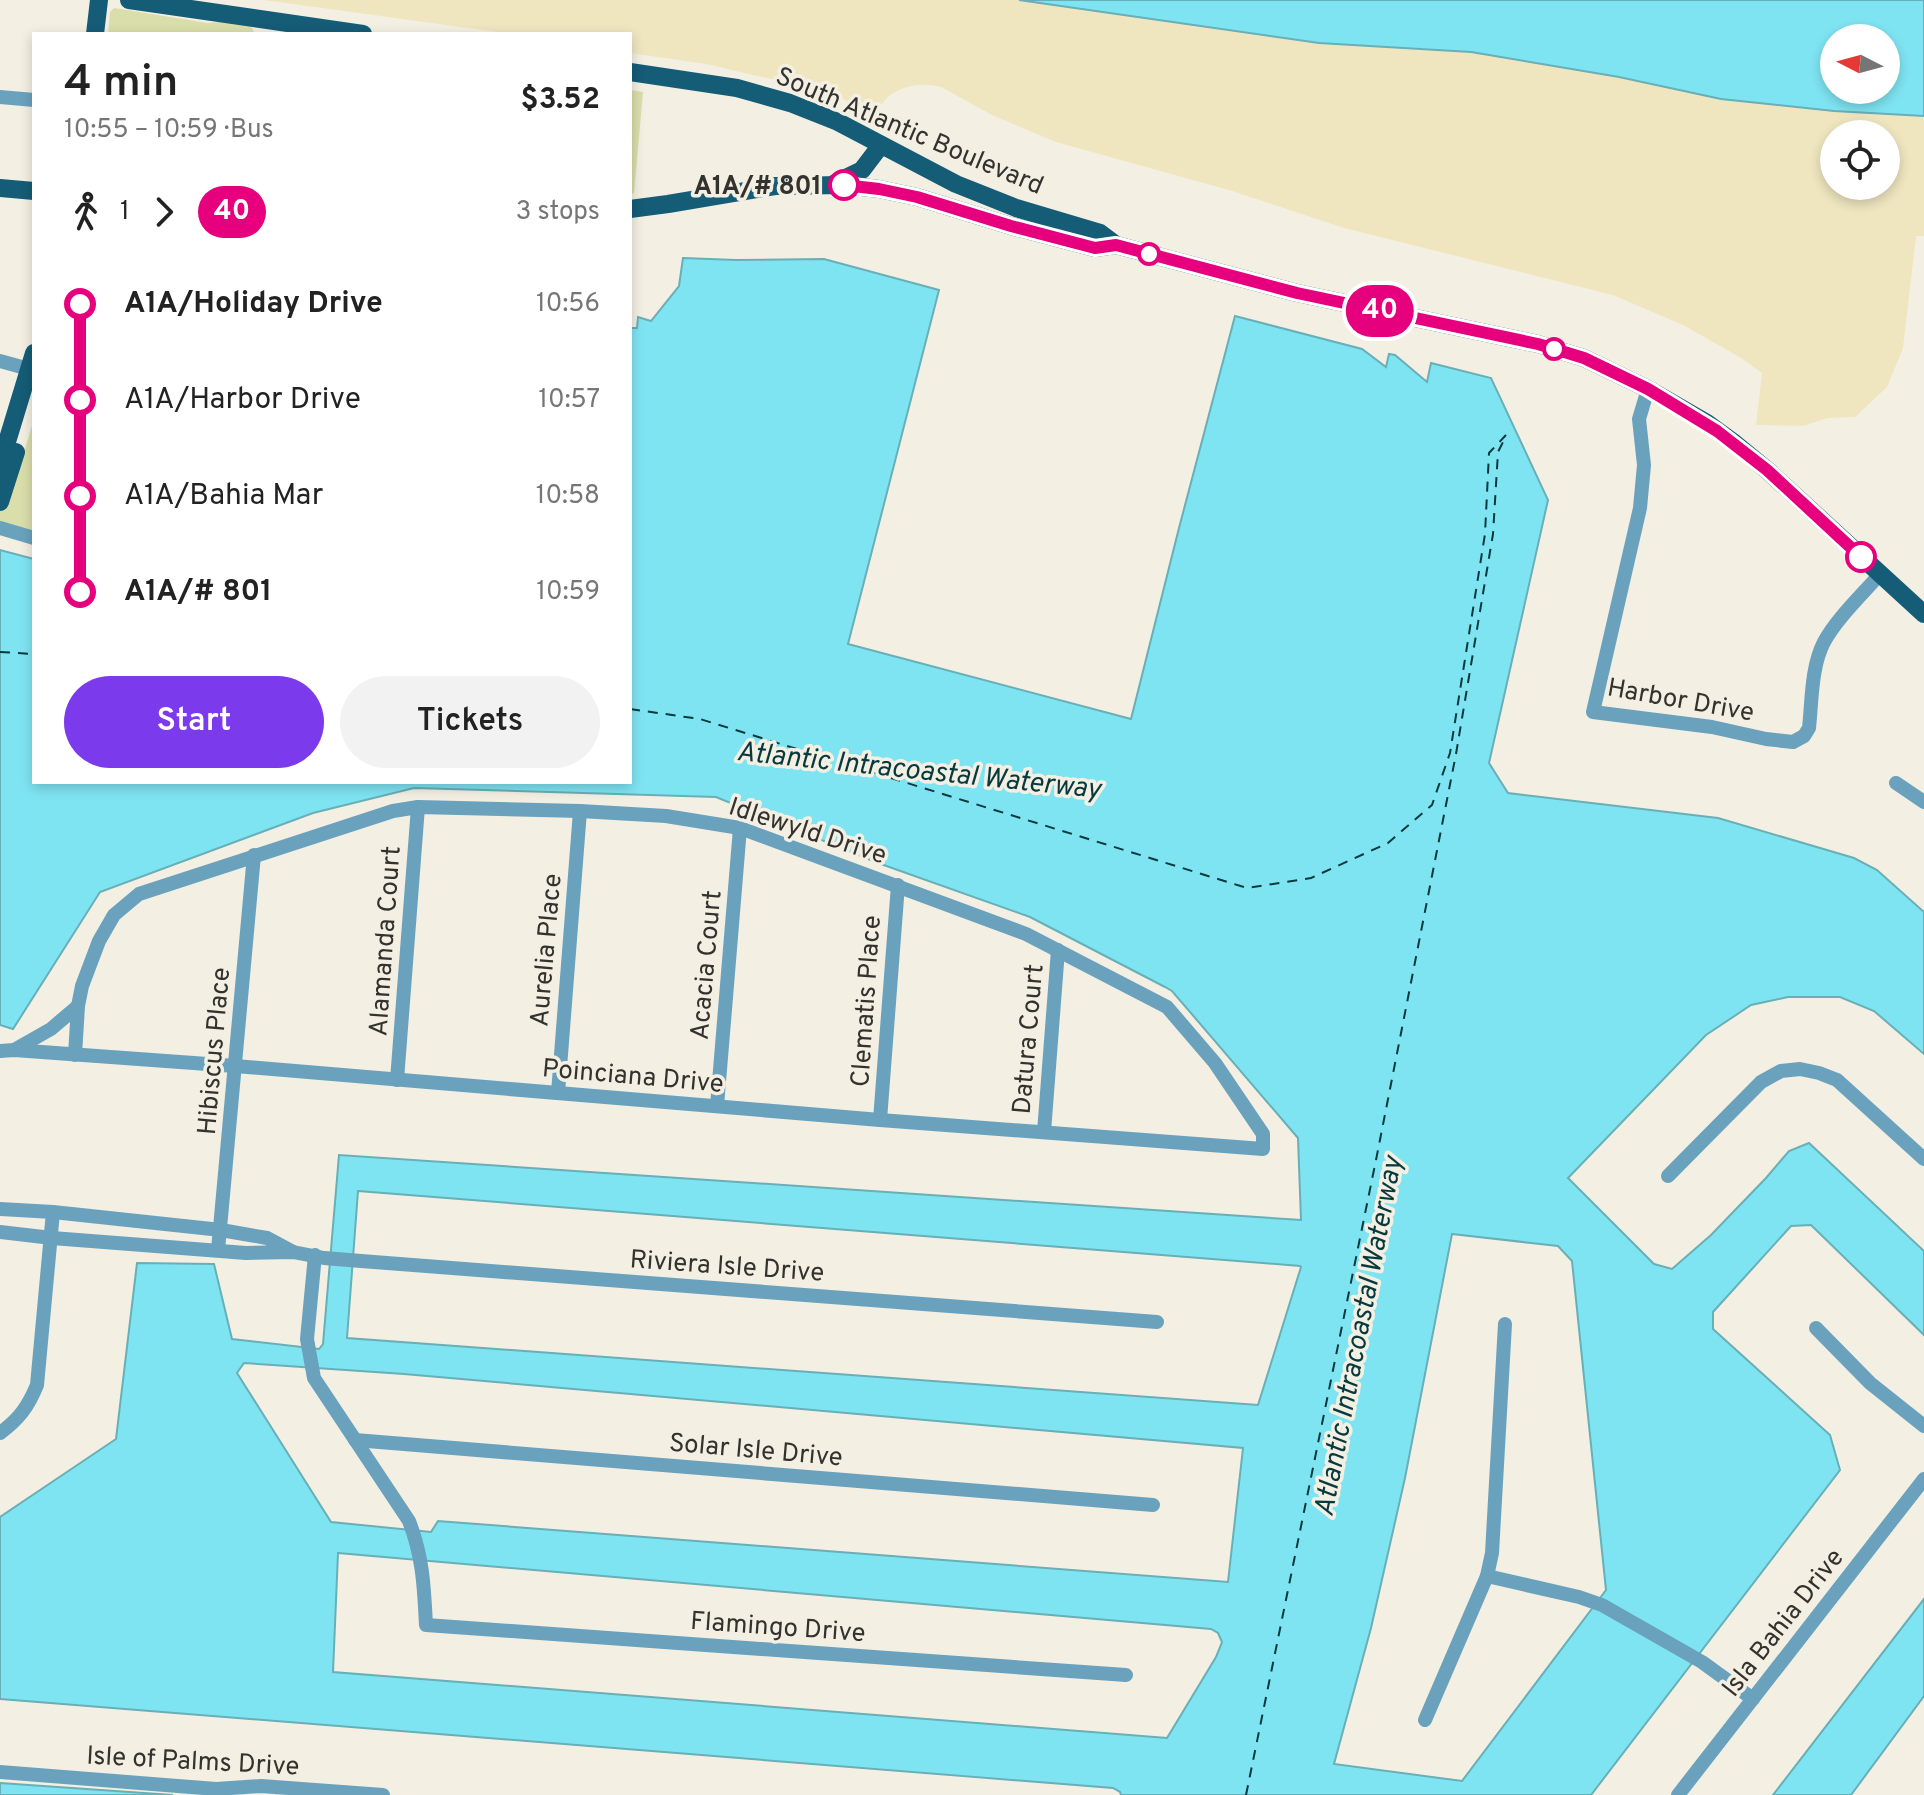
<!DOCTYPE html>
<meta charset="utf-8">
<style>
body{margin:0;font-family:Overpass,sans-serif;background:#f2f2f2;color:#222;height:100vh;display:flex;flex-direction:column;font-size:30px;white-space:nowrap}
*{box-sizing:border-box;margin:0}
p{font-size:26px;color:#767676}
.icon{flex:none;width:44px;height:44px;fill:none;stroke:currentColor;stroke-width:2;stroke-linecap:round;stroke-linejoin:round}
.map{position:relative;flex:1;overflow:hidden}
.side{position:absolute;left:32px;top:32px;width:600px;height:752px;display:flex;flex-direction:column;background:#fff;border-radius:0px;box-shadow:0 4px 12px #0003}
.side>*{flex:none}
.badge{padding:0 16px;border-radius:26px;font-size:28px;line-height:52px}
.needle{width:52px;rotate:276deg}
.controls{position:absolute;left:1820px;top:24px;display:grid;gap:16px}
.controls a{display:grid;place-items:center;width:80px;height:80px;border-radius:50%;background:#fff;box-shadow:0 4px 12px #0003;font-size:40px}
.map>.badge{position:absolute;translate:-50% -50%;box-shadow:0 0 0 4px #fff}
.legs{display:flex;align-items:center;gap:12px;height:88px;padding:0 32px;font-size:26px}
.legs p{margin-inline-start:auto}
.head{display:flex;align-items:center;justify-content:space-between;height:136px;padding:0 32px}
h1{font-size:44px;font-weight:600;line-height:60px}
.action{display:flex;gap:16px;margin-top:auto;padding:16px 32px}
.action a{flex:1;height:92px;border-radius:48px;background:#7c3aed;color:#fff;font-size:32px;font-weight:600;line-height:92px;text-align:center}
.action a+a{background:#f2f2f2;color:#222}
ul{padding:0 32px;list-style:none}
li{display:flex;align-items:center;gap:28px;height:96px;font-size:30px}
li i{display:grid;place-items:center;width:12px;height:100%;margin:0 10px;background:currentColor}
li i::after{content:'';width:20px;height:20px;margin:-10px;border:6px solid;border-radius:50%;background:#fff}
li p{margin-inline-start:auto}
li:first-child i{background:linear-gradient(#0000 50%,currentColor 0)}
li:last-child i{background:linear-gradient(currentColor 50%,#0000 0)}
.map>svg:first-child{display:block}
.green{fill:#dadeab}
.sand{fill:#efe6c0;fill-rule:evenodd}
.water{fill:#7fe4f2;stroke:#68afb7;stroke-width:2;fill-rule:evenodd}
.lines{fill:none;stroke-linecap:round;stroke-linejoin:round}
.ferry{stroke:#073a3f;stroke-width:2;stroke-dasharray:10 8;stroke-linecap:butt}
.minor{stroke:#6aa2bd;stroke-width:14}
.major{stroke:#155c77;stroke-width:18}
.line-1-casing{stroke:#fff;stroke-width:18}
.line-1{stroke:#e6007e;stroke-width:12}
.stop-1-dot{fill:#fff;stroke:#e6007e;stroke-width:4}
.labels{text-anchor:middle;stroke-width:7;stroke-linejoin:round;paint-order:stroke}
.street-label{font-size:26px;fill:#34322e;stroke:#f4efe3}
.stop-label{font-size:26px;font-weight:bold;fill:#34322e;stroke:#f4efe3;text-anchor:end}
.water-label{font-size:28px;font-style:italic;fill:#073a3f;stroke:#f4efe3}
</style>
<div class="map">
<svg width="1924" height="1795" viewBox="0 0 1924 1795">
<rect width="100%" height="100%" fill="#f4efe3"/>
<!-- green -->
<g class="green">
<path d="M114 8 208 23 229 21 251 26 255 34H108L110 12Z"/>
<path d="M630 90 643 92 634 193 630 194Z"/>
<path d="M34 419V533L0 524V470L17 475Z"/>
</g>
<!-- sand -->
<path class="sand" d="M264 0H1019L1319 43 1471 52 1619 77 1721 99 1834 111 1924 116V236H1916L1903 348 1887 387 1855 417 1828 418 1803 426 1756 425 1762 373 1741 358 1685 326 1613 295 1344 228 1229 190 1056 142 992 115 941 87C922 82 900 85 886 99 880 106 876 113 868 118L860 116 852 106 837 94 805 80 771 79 706 64 630 53V34H511ZM1834 134H1886V186H1834Z"/>
<!-- water -->
<g class="water">
<path d="M1019 0H1924V116L1834 111 1721 99 1619 77 1471 52 1319 43ZM1834 38H1886V90H1834Z"/>
<path d="M683 258 736 260 824 259 939 290 848 644 1131 719 1179 528 1235 316 1362 349 1386 367 1389 354 1395 355 1427 382 1431 363 1491 378 1548 500 1489 763 1508 793 1718 818 1854 858 1877 870 1924 912V1054L1874 1011 1840 997H1788L1751 1005 1706 1035 1568 1178 1654 1264 1672 1269 1711 1235 1766 1178 1789 1151 1809 1143 1924 1251V1335L1811 1225 1791 1226 1713 1312V1329L1830 1435 1840 1470 1591 1795H1121L1120 1792 1113 1788 0 1699V1517L116 1439 137 1263 214 1264 232 1339 319 1349 323 1344 339 1155 1301 1220 1298 1138 1172 991 1165 987 1030 917 878 863 716 797 414 788 313 813 100 892 13 1029 0 1025V550L34 559V782H630V328H637L638 317 651 321 679 286ZM358 1191 1300 1266 1301 1267 1258 1405 347 1338ZM1452 1234 1558 1246 1572 1261 1606 1590 1462 1781 1334 1764 1371 1628 1405 1478ZM244 1363 404 1374 1243 1448 1228 1582 438 1521 431 1532 331 1522 237 1373ZM338 1553 1211 1629 1218 1633 1222 1642 1216 1657 1167 1738 333 1672Z"/>
<path d="M1924 1599V1696L1851 1795H1773Z"/>
<path d="M0 1783 173 1795H0Z"/>
</g>
<g class="lines">
<!-- ferry -->
<g class="ferry">
<path d="M0 652 34 654"/>
<path d="M630 709 700 719 1247 888 1311 878 1388 843 1432 805 1450 753 1485 534 1489 453 1506 435"/>
<path d="M1246 1795 1376 1160 1456 754 1493 534 1498 452 1506 436"/>
</g>
<!-- minor -->
<g class="minor">
<path d="M0 97 34 100"/>
<path d="M0 361 29 369"/>
<path d="M1648 389 1639 419 1644 465 1640 508 1593 712 1712 727 1766 739 1793 742 1804 736 1809 728C1812 701 1811 667 1824 642 1838 617 1861 596 1880 574"/>
<path d="M0 528 34 538"/>
<path d="M1896 783 1924 802"/>
<path d="M14 1050 51 1029 78 1006"/>
<path d="M0 1051 14 1050 235 1066 880 1120 1263 1149V1134L1215 1063 1167 1007 1026 934 740 828 666 816 580 811 418 807 393 811 139 894 114 915 99 941 82 986 78 1006 75 1055"/>
<path d="M397 1080 418 807"/>
<path d="M558 1093 580 811"/>
<path d="M717 1106 740 828"/>
<path d="M880 1120 898 885"/>
<path d="M1044 1132 1058 950"/>
<path d="M1668 1176 1761 1082 1781 1071 1800 1069 1819 1073 1837 1080 1924 1159"/>
<path d="M0 1209 53 1212 221 1230 267 1238 293 1252"/>
<path d="M0 1232 52 1238 246 1253 293 1252 324 1258 361 1261 1157 1322"/>
<path d="M218 1250 254 855"/>
<path d="M315 1255 307 1339 314 1378 409 1521C423 1557 424 1587 426 1625L1126 1675"/>
<path d="M1816 1328 1870 1383 1924 1426"/>
<path d="M0 1433C19 1419 28 1407 37 1385L53 1212"/>
<path d="M355 1440 1153 1505"/>
<path d="M1487 1576 1579 1597 1602 1605 1702 1662 1753 1699"/>
<path d="M1425 1720 1487 1576 1492 1553 1505 1324"/>
<path d="M0 1772 216 1789 261 1786 383 1795"/>
<path d="M1678 1795 1924 1479"/>
</g>
<!-- major -->
<g class="major">
<path d="M129 0 363 34"/>
<path d="M95 34 99 0"/>
<path d="M630 72 737 88 790 103 838 122 956 184 1016 208 1100 233 1116 245"/>
<path d="M835 183 862 170 881 145"/>
<path d="M0 188 34 191"/>
<path d="M630 209 668 204 775 186 844 185 879 189 917 197 1011 226 1095 248 1116 245 1297 293 1538 344 1584 358 1648 389 1707 423 1733 442 1767 470 1924 614"/>
<path d="M0 465 34 353"/>
<path d="M0 502 16 452"/>
</g>
</g>
<g class="lines">
<defs>
<path id="line-1" d="M844 185 879 189 917 197 1011 226 1095 248 1116 245 1297 293 1538 344 1584 358 1648 389 1717 431 1767 470 1861 557"/>
</defs>
<!-- line-1 casing -->
<use href="#line-1" class="line-1-casing"/>
<!-- line-1 -->
<use href="#line-1" class="line-1"/>
</g>
<!-- markers -->
<g class="stop-1-dot">
<circle cx="844" cy="185" r="14"/>
<circle cx="1149" cy="254" r="10"/>
<circle cx="1554" cy="349" r="10"/>
<circle cx="1861" cy="557" r="14"/>
</g>
<g class="labels">
<!-- street labels -->
<g class="street-label">
<text transform="translate(910 130) rotate(23)" y="9">South Atlantic Boulevard</text>
<text transform="translate(1681 699) rotate(10)" y="9">Harbor Drive</text>
<text transform="translate(808 830) rotate(18)" y="9">Idlewyld Drive</text>
<text transform="translate(384 941) rotate(-86)" y="9">Alamanda Court</text>
<text transform="translate(545 950) rotate(-85)" y="9">Aurelia Place</text>
<text transform="translate(705 965) rotate(-85)" y="9">Acacia Court</text>
<text transform="translate(865 1001) rotate(-86)" y="9">Clematis Place</text>
<text transform="translate(1027 1039) rotate(-85)" y="9">Datura Court</text>
<text transform="translate(213 1051) rotate(-85)" y="9">Hibiscus Place</text>
<text transform="translate(633 1075) rotate(5)" y="9">Poinciana Drive</text>
<text transform="translate(727 1265) rotate(4)" y="9">Riviera Isle Drive</text>
<text transform="translate(756 1449) rotate(5)" y="9">Solar Isle Drive</text>
<text transform="translate(1782 1622) rotate(-52)" y="9">Isla Bahia Drive</text>
<text transform="translate(778 1626) rotate(4)" y="9">Flamingo Drive</text>
<text transform="translate(193 1760) rotate(3)" y="9">Isle of Palms Drive</text>
</g>
<!-- stop labels -->
<g class="stop-label">
<text x="822" y="194">A1A/# 801</text>
</g>
<!-- water labels -->
<g class="water-label">
<text transform="translate(919 769) rotate(6)" y="10">Atlantic Intracoastal Waterway</text>
<text transform="translate(1357 1336) rotate(-79)" y="10">Atlantic Intracoastal Waterway</text>
</g>
</g>
</svg>
<div class="controls">
<a><svg class="needle" viewBox="-14 -14 28 28"><path d="M0-13l5 13h-10z" fill="#e53935"/><path d="M0 13l5-13h-10z" fill="#767676"/></svg></a>
<a><svg class="icon" aria-label="locate" viewBox="0 0 24 24"><circle cx="12" cy="12" r="6"/><path d="M12 2v4M12 18v4M2 12h4M18 12h4"/></svg></a>
</div>
<b class="badge" style="left:1380px;top:311px;background:#e6007e;color:#fff">40</b>
<section class="side">
<div class="head"><div><h1>4 min</h1><p>10:55 – 10:59 · Bus</p></div><b>$3.52</b></div>
<div class="legs"><svg class="icon" aria-label="walk" viewBox="0 0 24 24"><circle cx="13" cy="4" r="2"/><path d="M13 8l-2 6 4 7M11 14l-3 7M7 12l3-4h3l4 4"/></svg>1<svg class="icon" aria-label="forward" viewBox="0 0 24 24"><path d="M9 5l7 7-7 7"/></svg><b class="badge" style="background:#e6007e;color:#fff">40</b><p>3 stops</p></div>
<ul>
<li><i style="color:#e6007e"></i><b>A1A/Holiday Drive</b><p>10:56</p></li>
<li><i style="color:#e6007e"></i><span>A1A/Harbor Drive</span><p>10:57</p></li>
<li><i style="color:#e6007e"></i><span>A1A/Bahia Mar</span><p>10:58</p></li>
<li><i style="color:#e6007e"></i><b>A1A/# 801</b><p>10:59</p></li>
</ul>
<div class="action"><a>Start</a><a>Tickets</a></div>
</section>
</div>
